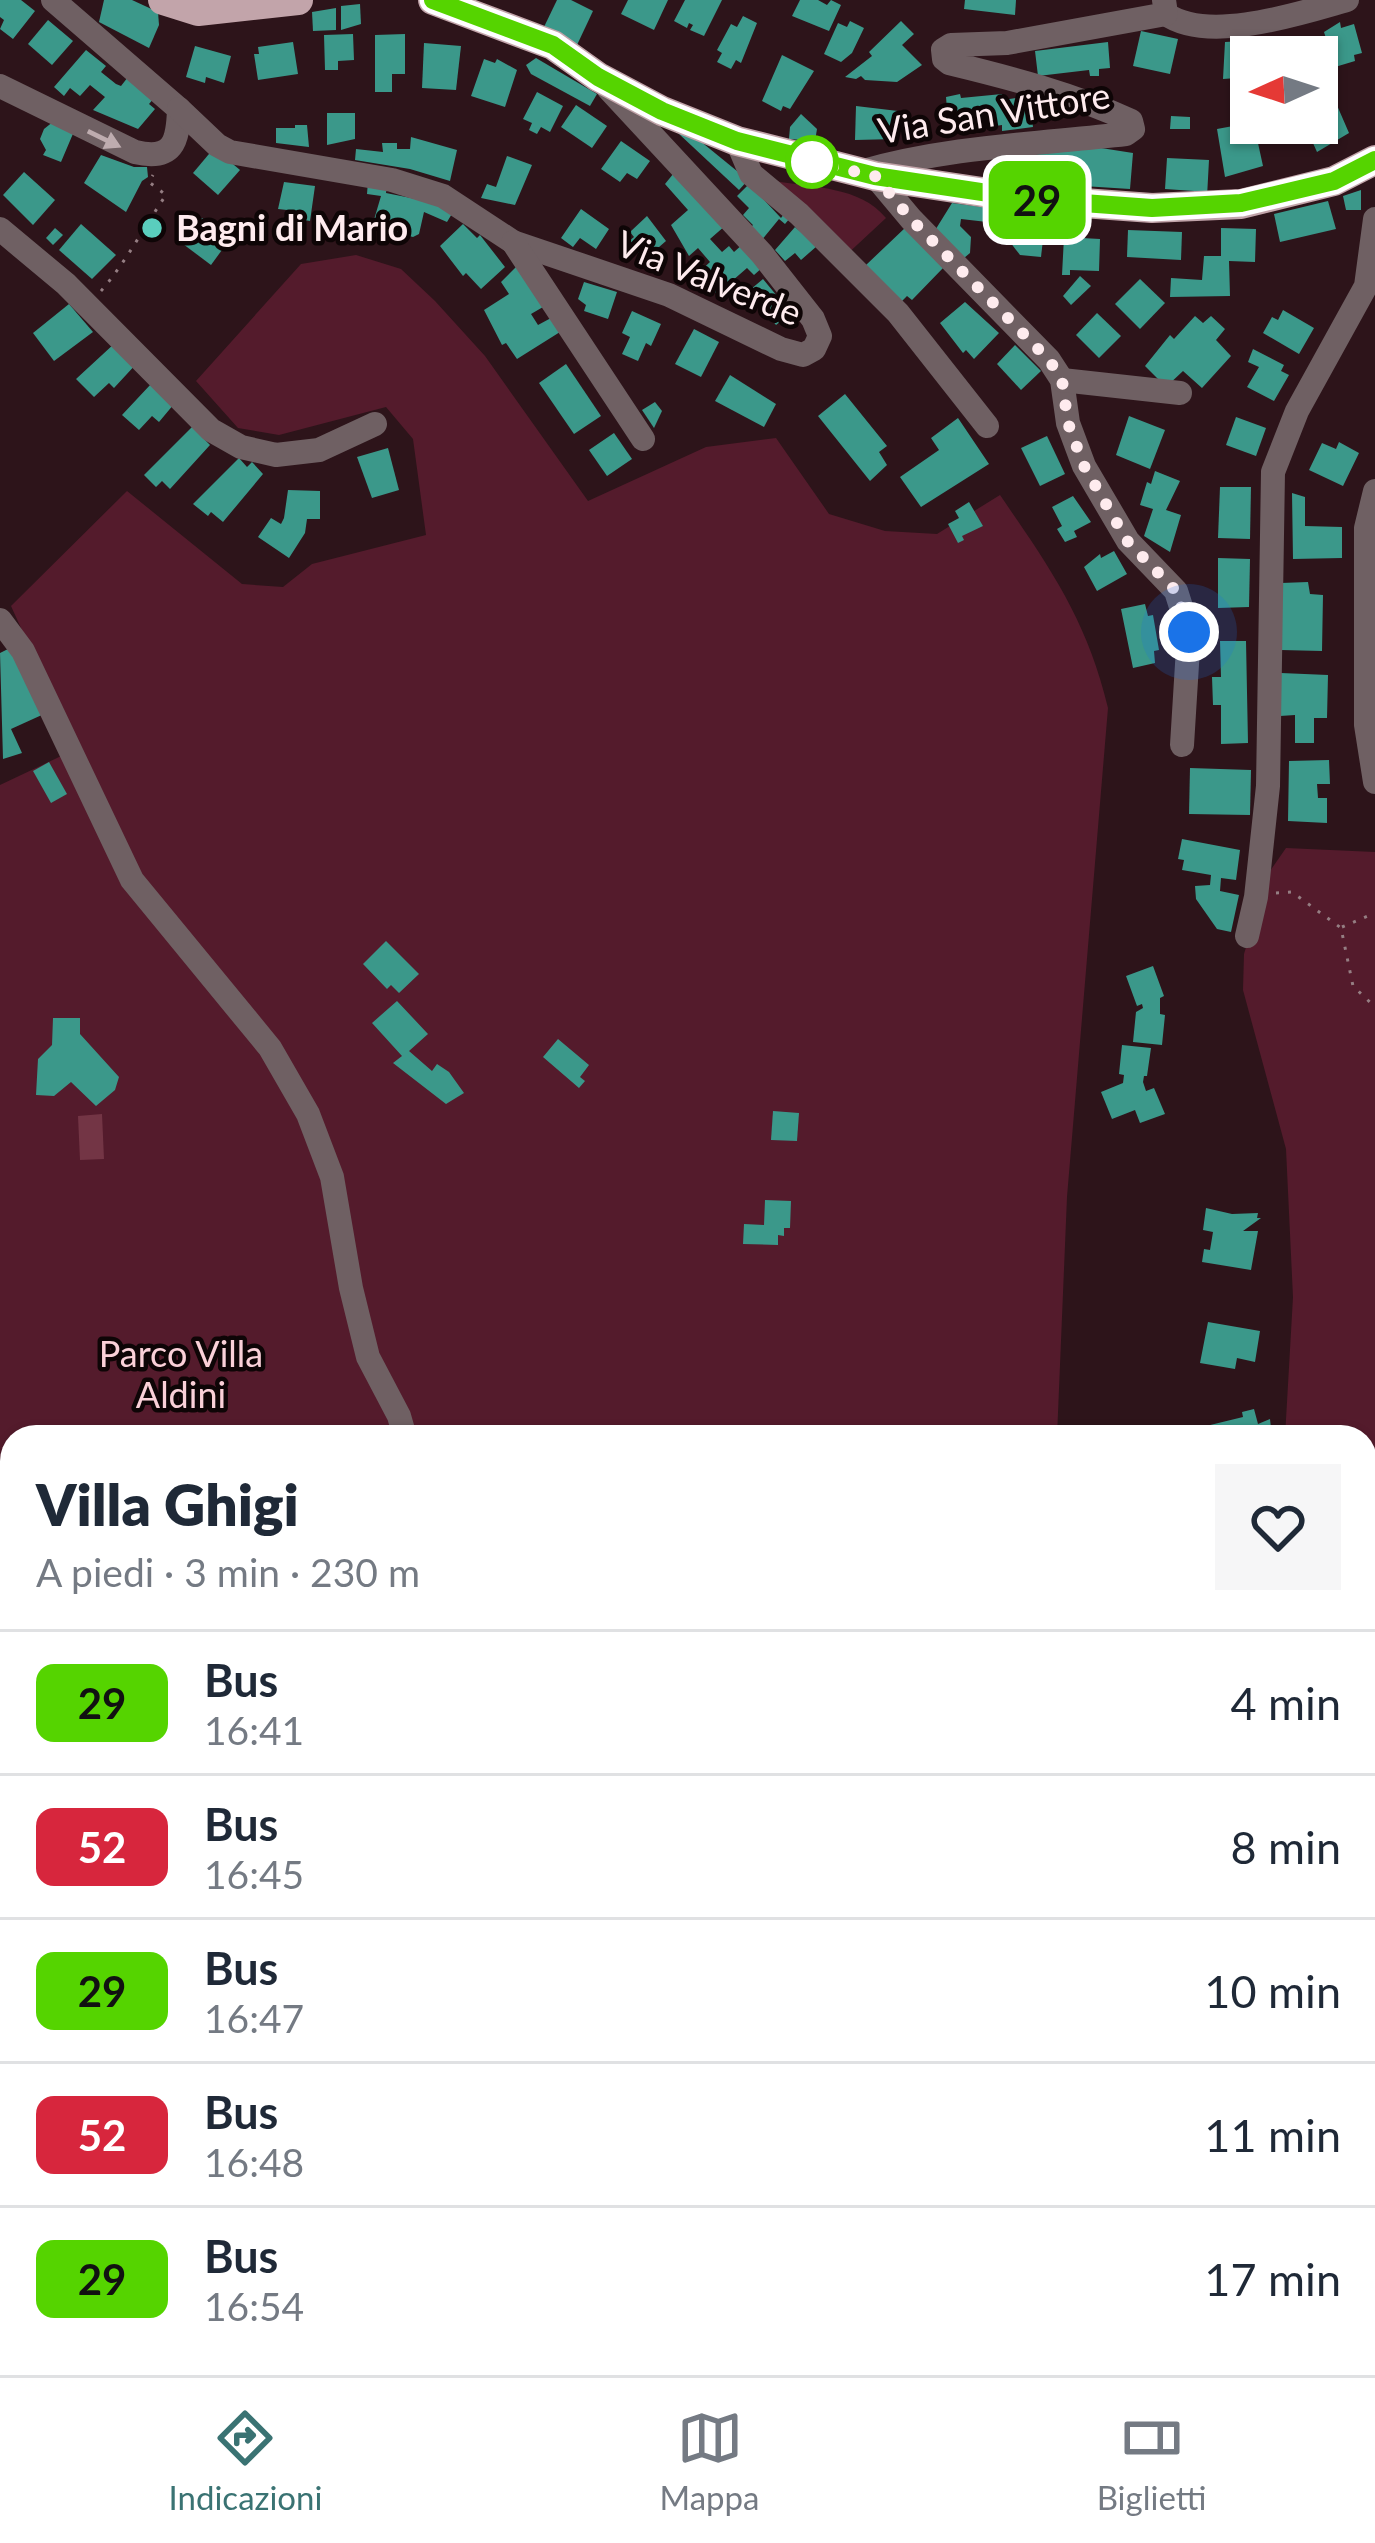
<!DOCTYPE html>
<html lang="it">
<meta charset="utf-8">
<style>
body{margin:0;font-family:Lato,sans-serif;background:#f6f6f7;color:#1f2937;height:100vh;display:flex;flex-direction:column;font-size:45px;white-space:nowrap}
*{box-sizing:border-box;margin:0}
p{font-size:39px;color:#747a83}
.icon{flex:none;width:66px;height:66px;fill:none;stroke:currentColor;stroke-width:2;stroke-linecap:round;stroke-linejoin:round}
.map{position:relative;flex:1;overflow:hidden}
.drawer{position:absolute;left:0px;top:1425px;width:1377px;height:951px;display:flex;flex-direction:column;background:#fff;border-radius:36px 36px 0 0;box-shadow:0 3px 9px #0004}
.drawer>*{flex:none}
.badge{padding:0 24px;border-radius:18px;font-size:42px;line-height:78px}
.needle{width:78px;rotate:267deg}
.fabs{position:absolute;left:1230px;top:36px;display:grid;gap:24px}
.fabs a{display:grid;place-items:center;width:108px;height:108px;border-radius:0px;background:#fff;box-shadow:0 3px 9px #0004;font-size:60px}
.you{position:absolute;width:60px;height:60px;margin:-30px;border:9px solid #fff;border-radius:50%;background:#1a73e8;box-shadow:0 0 0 18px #1a73e833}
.map>.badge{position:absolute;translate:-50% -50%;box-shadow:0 0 0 6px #fff}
.round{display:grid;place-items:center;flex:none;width:126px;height:126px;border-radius:0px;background:#f6f6f7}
.summary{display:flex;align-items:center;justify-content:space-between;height:204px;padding:0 36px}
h1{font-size:57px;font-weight:800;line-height:90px}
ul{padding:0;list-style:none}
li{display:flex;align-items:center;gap:36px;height:144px;padding:0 36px;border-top:3px solid #e0e1e3}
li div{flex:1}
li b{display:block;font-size:45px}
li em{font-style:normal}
li .badge{min-width:132px;font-weight:700;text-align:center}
.tab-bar{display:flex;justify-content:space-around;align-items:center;height:168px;border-top:3px solid #e0e1e3;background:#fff;font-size:33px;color:#747a83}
.tab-bar a{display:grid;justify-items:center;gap:6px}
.tab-bar .current{color:#3a7373}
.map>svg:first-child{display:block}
.green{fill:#541b2c}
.water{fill:#733545}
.building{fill:#3b988a}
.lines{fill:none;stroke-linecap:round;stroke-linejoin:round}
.path{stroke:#957e83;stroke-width:3;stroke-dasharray:3 9;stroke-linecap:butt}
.minor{stroke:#6f6063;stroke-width:24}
.major{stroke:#c2a4aa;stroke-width:30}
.oneway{fill:#beacaf}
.line-casing{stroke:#fff;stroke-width:27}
.line{stroke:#55d400;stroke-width:18}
.walk{stroke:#feebee;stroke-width:12;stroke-dasharray:0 21.6}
.stop-dot{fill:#fff;stroke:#55d400;stroke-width:6}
.poi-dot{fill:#5acebd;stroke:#0e0506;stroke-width:4.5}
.labels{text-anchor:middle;stroke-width:9;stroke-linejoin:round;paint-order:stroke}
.street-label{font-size:36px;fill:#feebee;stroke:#0e0506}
.poi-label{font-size:36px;font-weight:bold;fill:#feebee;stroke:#0e0506;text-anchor:start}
.park-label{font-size:36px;fill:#fad0d8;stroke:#0e0506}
</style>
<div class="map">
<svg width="1375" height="2375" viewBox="0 0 1375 2375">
<rect width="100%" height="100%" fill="#2d141a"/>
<!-- green -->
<g class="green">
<path d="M775 181C813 188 860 186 886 218L843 258Z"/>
<path d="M356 255 401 269 435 301 485 356 588 501 706 447 776 438 829 514 885 531 937 534 1000 495C1050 568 1087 620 1108 708L1067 1197 1057 1437H12V2364H751L753 2375H0V785L76 749 11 606 127 491 242 584 283 587 312 564 426 535 413 439 386 407 279 435 238 428 196 381 301 264Z"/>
<path d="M1286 848 1375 852V2375H1280L1276 2364H1365V1437H1285L1293 1297 1286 1149 1243 990 1244 954 1268 874Z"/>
</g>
<!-- water -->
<path class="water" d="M102 1114 104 1159 80 1160 78 1116Z"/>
<!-- building -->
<g class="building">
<path d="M0 0H21L35 11 13 39 0 29 4 20 0 17Z"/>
<path d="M104 0H132L158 12 159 25 149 48 99 22Z"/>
<path d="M557 0H571L593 11 577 45 543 29Z"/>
<path d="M628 0H668L654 30 621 14Z"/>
<path d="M685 0H722L704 36 690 30 693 25 689 23 687 28 674 21Z"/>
<path d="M800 0H818L827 5 831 0 841 5 829 31 792 16Z"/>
<path d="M965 0H1016L1015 15 964 9Z"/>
<path d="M360 4 361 24 341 30V6Z"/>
<path d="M336 8V30L313 31 312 12Z"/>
<path d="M743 16 757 23 741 63 736 60 731 69 717 62 722 53 717 50 731 24 737 27Z"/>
<path d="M48 20 73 41 52 65 28 44Z"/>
<path d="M850 21 864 28 852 53 841 62 824 54 838 23 847 27Z"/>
<path d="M901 21 914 34 902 45 922 65 897 82 865 80 861 76 856 79 845 77 872 56 869 52Z"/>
<path d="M1340 22 1341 28 1354 24 1362 53 1354 55 1355 61 1335 67 1324 32Z"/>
<path d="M1141 31 1178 39 1170 74 1133 66Z"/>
<path d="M353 34 354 60 338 61V70H325L324 35Z"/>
<path d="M405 34V74H392V92H375V35Z"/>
<path d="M1286 36 1290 57H1280L1277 38Z"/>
<path d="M1261 40 1262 57H1251V77L1223 79 1225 42Z"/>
<path d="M293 42 298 74 258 80 254 54H259L258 47Z"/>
<path d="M1108 42 1110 68 1099 69V76H1090L1089 70 1038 76 1035 51Z"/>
<path d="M424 43 461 46 456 90 422 88Z"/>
<path d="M195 46 231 56 224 83 206 77 205 83 186 77Z"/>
<path d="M86 50 106 66 101 72 116 84 121 86 128 77 154 98 149 104 155 109 138 129 93 110 105 97 90 85 80 96 70 88 64 96 54 87Z"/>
<path d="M782 55 814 71 790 109 783 106 781 111 762 101Z"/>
<path d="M536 58 597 94 590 106 531 74 526 65Z"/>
<path d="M484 59 495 63 497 59 517 70 505 107 471 96Z"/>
<path d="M537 92 563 106 550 132 541 127 537 134 529 130 532 123 523 119Z"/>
<path d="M960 94 961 98 1002 94 1003 100 1016 98 1026 101 1030 105 1033 127 1002 131V125L949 133 946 97Z"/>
<path d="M1336 103 1349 133 1317 152 1304 123H1317V114Z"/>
<path d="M576 105 607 126 592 148 561 127Z"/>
<path d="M856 106 898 111 896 139 855 140Z"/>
<path d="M327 113H355V139L327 145Z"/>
<path d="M801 114 817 129 815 141 789 139 790 127Z"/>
<path d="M914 116H925L926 135H915Z"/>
<path d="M1171 116 1190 117V129H1170Z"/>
<path d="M54 121 75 129 61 162 43 155 46 150 40 139 44 129Z"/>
<path d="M1244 124 1246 135 1256 134 1263 166 1225 177 1217 129Z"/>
<path d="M295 125H307L309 147 276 143V128H295Z"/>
<path d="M683 127 748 180 739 190 678 133Z"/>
<path d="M411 137 457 150 450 181 410 169 355 160 356 149 383 152 382 143H397V149H410Z"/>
<path d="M621 141 650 161 637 179 627 173 620 182 601 169Z"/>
<path d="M214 148 240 170 218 195 193 173Z"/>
<path d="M1101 148 1133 153 1130 189 1005 181 1007 157Z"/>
<path d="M101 155 134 167H147L148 177 142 181 126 212 84 183Z"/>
<path d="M507 156 532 165 515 205 481 198 487 184 496 187Z"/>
<path d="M1167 158 1209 160 1207 197 1194 196V191L1165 189Z"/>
<path d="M678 168 726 225 710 239 722 252 729 246 734 252 743 244 763 267 754 275 747 268 717 294 695 276 710 262 698 248 689 256 671 225 688 210 665 184Z"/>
<path d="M24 172 55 200 33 225 3 195Z"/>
<path d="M368 181 387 184 386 193 456 207 447 222 424 212 419 234 413 237 377 228 373 223 381 196 367 194Z"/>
<path d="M284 182 315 186 310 221 286 217 287 210 278 209Z"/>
<path d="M749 184 781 218 784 214 790 218 785 224 779 219 761 241 749 229 753 225 743 215 749 208 737 196Z"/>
<path d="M1361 190V210H1346L1343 196Z"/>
<path d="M1328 201 1336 229 1280 242 1274 214Z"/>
<path d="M952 203 989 208 987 222 961 219 960 226 971 237 970 253 964 258 934 232Z"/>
<path d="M581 209 609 229 596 249 580 238 573 247 561 238Z"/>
<path d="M647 216 666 241 644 260 628 242 634 237 630 232Z"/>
<path d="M202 218 230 239 211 265 183 244Z"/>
<path d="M1013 219 1045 222 1041 257 1020 255 1010 242Z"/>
<path d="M81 224 116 255 92 279 59 250Z"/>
<path d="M463 224 477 238 480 235 505 267 481 289 466 273 463 276 440 246Z"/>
<path d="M795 227 817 246 801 260 795 253 785 261 775 250Z"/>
<path d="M906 227 944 267 912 300 907 296 900 303 866 265Z"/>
<path d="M55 228 63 235 53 245 46 238Z"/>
<path d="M1221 228 1256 229 1255 262 1229 261 1230 296 1170 297 1171 278 1202 280 1204 256H1221Z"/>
<path d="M1128 230 1182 232 1181 260 1127 257Z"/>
<path d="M1064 237 1100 239 1099 271 1070 270V275H1062Z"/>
<path d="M516 267 543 307 531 314 538 325 551 318 560 332 517 359 506 343 502 345 484 310 509 294 501 282Z"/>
<path d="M1080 276 1091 286 1071 305 1063 296Z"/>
<path d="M763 279 791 313 776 325 757 302 746 310 738 300Z"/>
<path d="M1140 279 1165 303 1140 329 1115 304Z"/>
<path d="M584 282 617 292 608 319 584 311 586 305 578 299Z"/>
<path d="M965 302 999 333 974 359 966 350 963 353 940 323Z"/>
<path d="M69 304 93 332 54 361 33 333Z"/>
<path d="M1283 310 1314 328 1299 354 1263 333 1272 317 1278 320Z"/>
<path d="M632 311 661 324 651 346 646 343 638 361 622 354 630 337 622 333Z"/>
<path d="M1097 313 1121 336 1099 358 1076 335Z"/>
<path d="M1195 316 1203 323 1211 316 1225 329 1216 340 1231 356 1202 388 1183 371 1166 387 1145 366 1170 335 1174 339Z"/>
<path d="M694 329 719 342 701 377 675 364Z"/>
<path d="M115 343 138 362 114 388 109 383 94 397 76 379Z"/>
<path d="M1015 345 1041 371 1021 390 997 364Z"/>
<path d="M1253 349 1284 365 1281 371 1289 375 1274 401 1247 387 1259 367 1248 362Z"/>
<path d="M566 364 601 416 574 434 539 383Z"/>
<path d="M730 375 776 404 764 427 715 401Z"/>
<path d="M151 384 174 404 159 422 152 416 139 430 122 415Z"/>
<path d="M845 394 887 446 879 452 887 465 870 481 818 416Z"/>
<path d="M655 402 662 411 654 428 642 410Z"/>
<path d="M1129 416 1165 430 1150 469 1116 455Z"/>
<path d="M1236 417 1266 428 1256 456 1226 445Z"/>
<path d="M958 418 989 464 921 507 900 477 939 450 931 438Z"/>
<path d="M192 427 210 445 170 489 162 481 156 487 144 475Z"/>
<path d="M614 433 632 459 607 476 589 450Z"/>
<path d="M1047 436 1065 474 1040 486 1021 448Z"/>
<path d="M1339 442 1359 453 1343 486 1309 470 1322 443 1336 449Z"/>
<path d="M388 448 399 490 372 498 357 457Z"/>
<path d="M239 458 247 467 252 462 263 474 223 522 211 512 208 516 193 504Z"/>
<path d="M1155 471 1180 481 1166 510 1181 515 1170 552 1144 536 1153 509 1140 505 1147 482 1151 484Z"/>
<path d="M1220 487H1251L1250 539 1218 538Z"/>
<path d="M288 490 320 491V519H307L305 533 289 558 258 537 271 518 281 524 284 518Z"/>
<path d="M1292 493 1305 497V526L1342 527V558L1293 559Z"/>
<path d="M1073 496 1091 522 1074 531 1077 537 1065 542 1057 529 1062 526 1052 507Z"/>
<path d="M969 502 983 526 962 536 964 540 958 543 948 524 959 518 955 511Z"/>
<path d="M1114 551 1127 574 1097 591 1084 567 1100 554 1101 558Z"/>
<path d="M1218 558 1250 559 1249 607 1218 608Z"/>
<path d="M1308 582 1310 594 1323 595 1322 651 1281 650V583Z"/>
<path d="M1145 604 1148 616 1153 615 1159 650 1154 651 1155 663 1133 668 1121 609Z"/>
<path d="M1220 641H1246L1248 743 1221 744V705H1213L1212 677H1221Z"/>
<path d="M12 647 44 714 11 729 22 753 3 759 0 653Z"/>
<path d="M1281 673 1328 675 1327 718H1314V743H1295V715L1280 716Z"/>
<path d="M1329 760 1330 784H1317L1318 798H1327V823L1288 821 1289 761Z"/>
<path d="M49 762 67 794 51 803 33 771Z"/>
<path d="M1190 768 1251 770 1250 815 1189 814Z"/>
<path d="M1182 839 1240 850 1236 880 1221 878 1220 891 1239 895 1231 932 1217 929 1196 899 1195 886 1210 885 1211 875 1182 870 1184 860 1178 859Z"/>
<path d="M386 941 419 974 399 993 391 985 387 989 363 964Z"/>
<path d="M1153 966 1164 996 1160 998V1014L1165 1015 1162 1045 1133 1042 1136 1012 1143 1008 1142 1004 1137 1006 1126 976Z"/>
<path d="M397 1001 428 1034 409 1051 432 1071 437 1064 449 1072 464 1093 446 1104 393 1063 402 1056 372 1023Z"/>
<path d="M53 1018H80V1034L119 1077 115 1090 96 1106 71 1082 54 1096 36 1095 38 1059 52 1045Z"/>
<path d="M558 1039 589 1065 580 1077 585 1081 579 1088 543 1057Z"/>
<path d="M1122 1045 1151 1048 1147 1076H1144L1143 1082 1146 1091 1154 1088 1165 1114 1140 1123 1135 1110 1112 1119 1101 1092 1123 1083 1124 1075 1119 1074Z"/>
<path d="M773 1111 799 1113 797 1141 771 1140Z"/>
<path d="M765 1200 791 1201 790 1228H784V1236L778 1235V1245L743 1244 744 1224 764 1225Z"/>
<path d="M1206 1208 1232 1214 1258 1213 1257 1218H1261L1243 1231H1258L1251 1270 1202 1262 1204 1249 1210 1250 1213 1232 1203 1230Z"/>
<path d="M1208 1322 1260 1331 1255 1362 1237 1358 1235 1369 1200 1363Z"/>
<path d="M1254 1409 1258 1424 1270 1419 1272 1437H1161L1243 1417 1242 1412Z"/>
<rect x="0" y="2302" width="12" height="36"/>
<path d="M442 2364 444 2375H420L418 2365Z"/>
</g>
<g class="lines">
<!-- path -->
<g class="path">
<path d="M146 226 157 236"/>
<path d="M101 291C126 262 144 227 166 195L149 182 153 175"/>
<path d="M1276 893 1292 892 1341 928 1353 986 1375 1007"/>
<path d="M1342 927 1375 913"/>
<path d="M1365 1987 1375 1958"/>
<path d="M1365 2007 1375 2008"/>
<path d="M1327 2364 1331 2375"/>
</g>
<!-- minor -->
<g class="minor">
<path d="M1166 14C1208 44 1301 13 1347 0"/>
<path d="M0 86 135 152C173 161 178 142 179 109L53 0"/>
<path d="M179 109 217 145 230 152 392 180 443 196 513 242 669 295 781 349 803 355 814 349 820 336 813 319 762 254 608 88"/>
<path d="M737 141 751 174 799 214 898 313 987 426"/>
<path d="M860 172C946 147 1037 144 1126 134L1133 129 1131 121C1073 94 1011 78 949 63L944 59 943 50 951 45 1007 43 1166 14 1164 0"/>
<path d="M875 176 911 219 1049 360 1062 380 1068 423 1084 466 1128 541 1176 591 1189 632 1182 745"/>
<path d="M0 229 66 284 211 430 241 447 276 455 319 450 375 424"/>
<path d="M513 242 643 439"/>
<path d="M1062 380 1180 393"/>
<path d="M1375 491 1366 528V725L1375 782"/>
<path d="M0 620 23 651 132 880 270 1048 308 1114 332 1177 351 1288 368 1357 399 1416 405 1437"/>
<path d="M1247 936 1256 897 1268 786 1273 472 1297 411 1366 286 1375 219"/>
<path d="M755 2364V2375"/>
</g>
<!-- major -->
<g class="major">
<path d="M163 0 198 11 298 0"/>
<path d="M433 0 553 45 598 77 662 111 737 141 875 176 1028 199 1152 208 1241 204 1334 181 1375 160"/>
</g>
</g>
<!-- one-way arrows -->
<defs><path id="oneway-solid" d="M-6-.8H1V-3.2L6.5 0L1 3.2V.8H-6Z" transform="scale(3)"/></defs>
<use class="oneway" href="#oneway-solid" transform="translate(104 139) rotate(26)"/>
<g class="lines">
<defs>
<path id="line" d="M433 0 553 45 598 77 662 111 737 141 875 176 1028 199 1152 208 1241 203 1334 181 1375 160"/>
</defs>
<!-- line casing -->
<use href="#line" class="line-casing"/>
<!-- line -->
<use href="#line" class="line"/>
<!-- walk -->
<path class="walk" d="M812 162 875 176 911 219 1049 360 1062 380 1068 423 1084 466 1128 542 1176 591 1189 632"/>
</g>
<!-- markers -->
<circle class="stop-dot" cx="812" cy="162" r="24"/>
<circle class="poi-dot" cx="152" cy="228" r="12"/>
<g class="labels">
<!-- street labels -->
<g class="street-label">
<text transform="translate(994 113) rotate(-9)" y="13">Via San Vittore</text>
<text transform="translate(709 278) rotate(22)" y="13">Via Valverde</text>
</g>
<!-- poi labels -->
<g class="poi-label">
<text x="176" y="241">Bagni di Mario</text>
</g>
<!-- park labels -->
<g class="park-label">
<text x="181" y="1367">Parco Villa<tspan x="181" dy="41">Aldini</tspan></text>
</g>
</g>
</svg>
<div class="fabs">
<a><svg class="needle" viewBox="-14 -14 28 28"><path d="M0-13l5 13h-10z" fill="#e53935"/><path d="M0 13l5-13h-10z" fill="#747a83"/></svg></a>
</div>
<div class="you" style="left:1189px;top:632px"></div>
<b class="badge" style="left:1037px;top:200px;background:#55d400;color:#111">29</b>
<section class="drawer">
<div class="summary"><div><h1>Villa Ghigi</h1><p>A piedi · 3 min · 230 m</p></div><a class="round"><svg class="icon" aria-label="heart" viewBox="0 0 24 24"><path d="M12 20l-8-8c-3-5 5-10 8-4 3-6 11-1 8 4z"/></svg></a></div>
<ul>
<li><span class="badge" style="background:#55d400;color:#111">29</span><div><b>Bus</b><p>16:41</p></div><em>4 min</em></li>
<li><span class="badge" style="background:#d7263d;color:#fff">52</span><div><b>Bus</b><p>16:45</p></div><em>8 min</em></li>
<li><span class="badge" style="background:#55d400;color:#111">29</span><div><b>Bus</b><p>16:47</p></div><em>10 min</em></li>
<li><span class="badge" style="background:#d7263d;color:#fff">52</span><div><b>Bus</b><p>16:48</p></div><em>11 min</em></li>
<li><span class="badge" style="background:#55d400;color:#111">29</span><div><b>Bus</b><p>16:54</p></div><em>17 min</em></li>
</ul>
</section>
</div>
<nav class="tab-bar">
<a class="current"><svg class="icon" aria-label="directions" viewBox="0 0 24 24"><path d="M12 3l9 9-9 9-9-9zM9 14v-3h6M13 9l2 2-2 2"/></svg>Indicazioni</a>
<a><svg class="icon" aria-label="map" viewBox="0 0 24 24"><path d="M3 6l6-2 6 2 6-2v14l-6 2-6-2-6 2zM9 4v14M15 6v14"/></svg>Mappa</a>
<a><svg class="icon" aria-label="tickets" viewBox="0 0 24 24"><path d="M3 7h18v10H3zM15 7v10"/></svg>Biglietti</a>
</nav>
